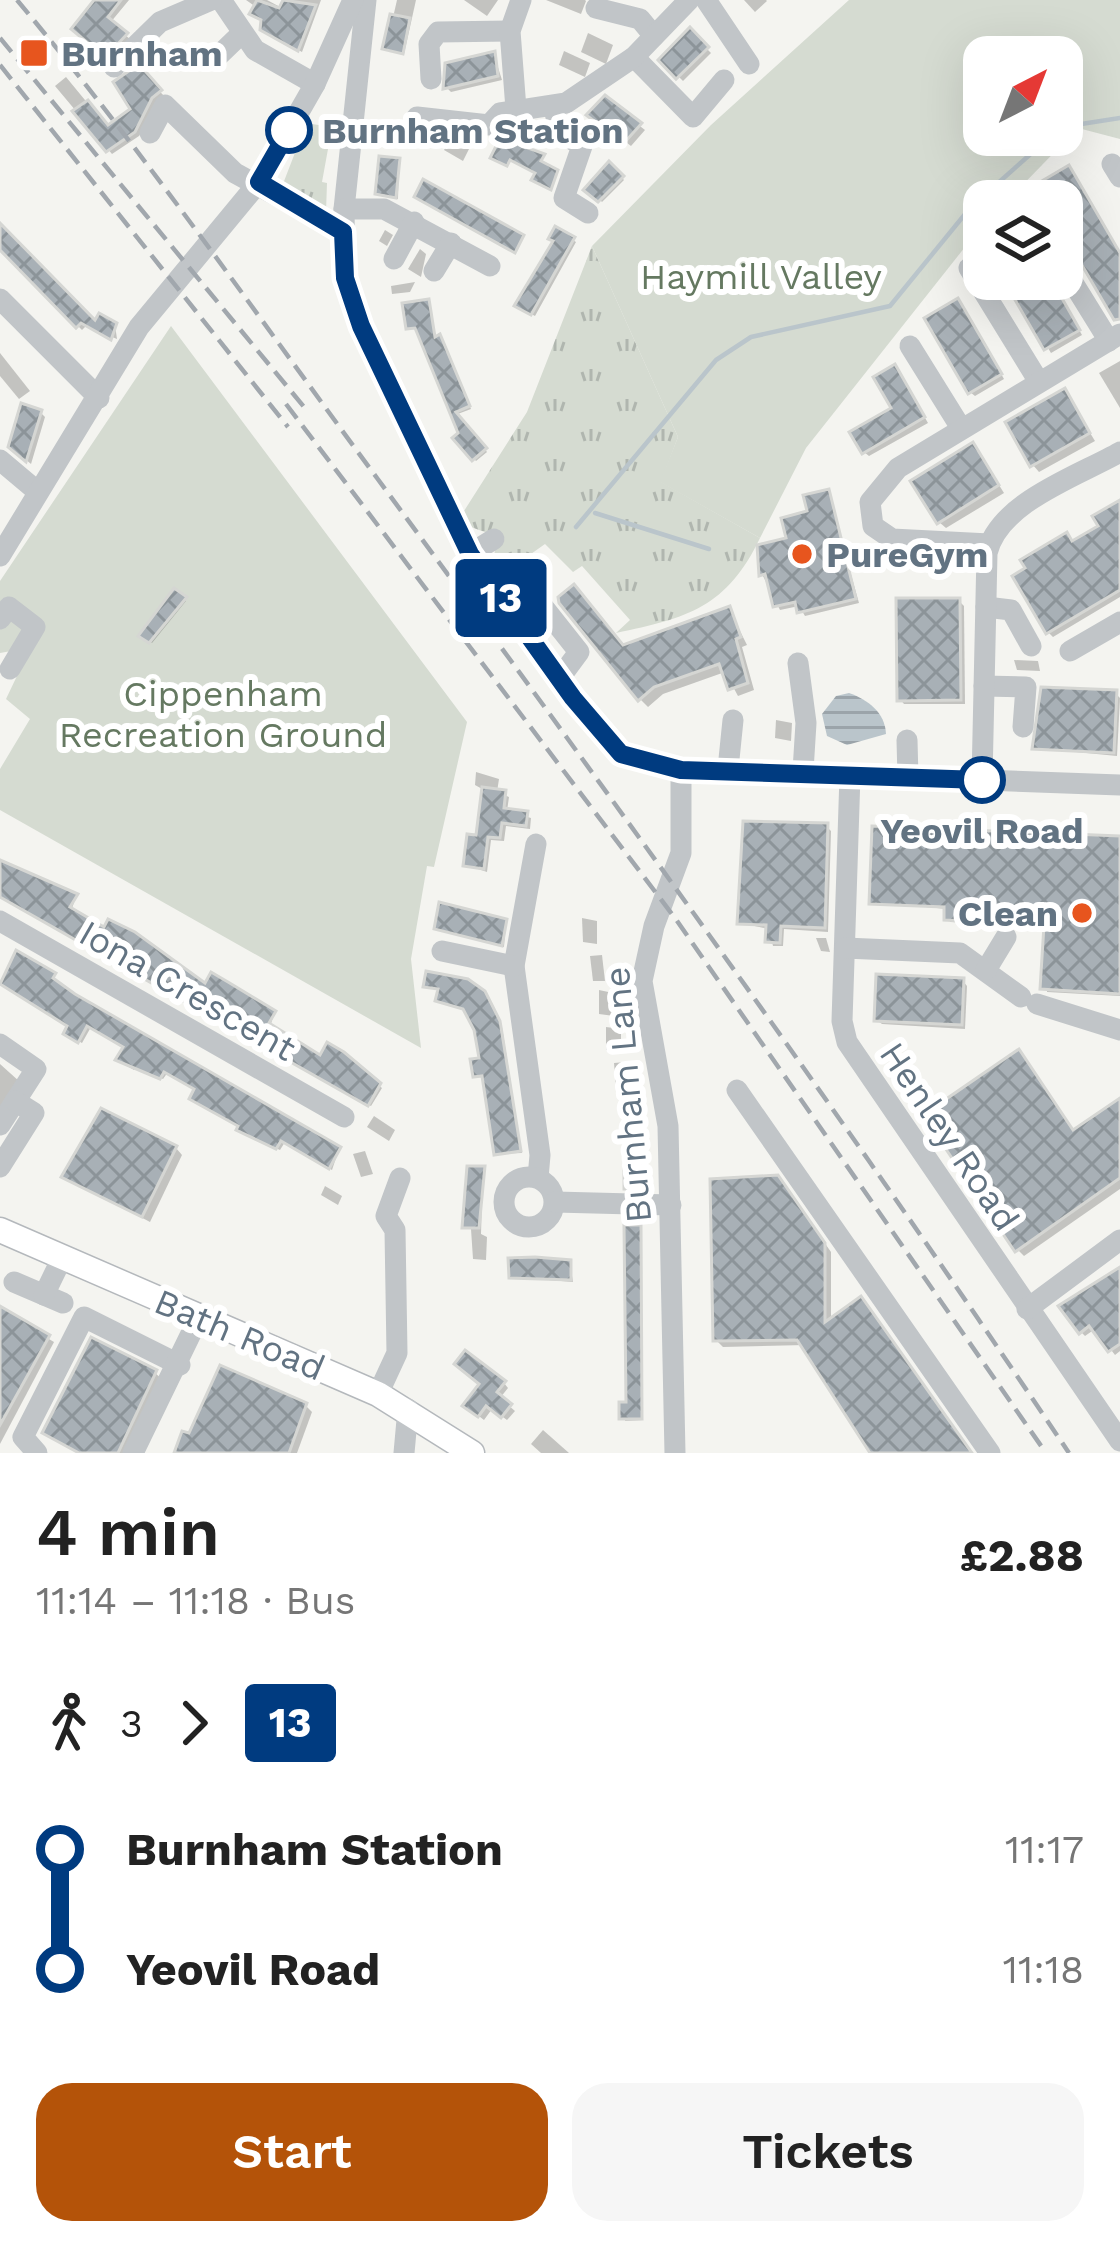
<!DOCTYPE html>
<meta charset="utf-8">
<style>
body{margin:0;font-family:"Work Sans",sans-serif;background:#f6f6f6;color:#222;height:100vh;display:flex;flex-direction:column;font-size:45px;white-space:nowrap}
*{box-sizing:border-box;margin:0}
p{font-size:39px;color:#767676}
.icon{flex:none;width:66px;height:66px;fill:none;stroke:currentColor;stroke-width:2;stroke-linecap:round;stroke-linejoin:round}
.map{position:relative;height:1453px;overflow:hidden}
.details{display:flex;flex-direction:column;background:#fff;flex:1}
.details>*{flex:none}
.badge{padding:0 24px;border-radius:9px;font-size:42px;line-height:78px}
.needle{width:78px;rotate:42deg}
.tools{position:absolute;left:963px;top:36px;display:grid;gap:24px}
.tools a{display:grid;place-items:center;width:120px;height:120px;border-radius:24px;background:#fff;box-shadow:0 12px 48px #0002;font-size:60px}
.map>.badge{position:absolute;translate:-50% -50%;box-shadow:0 0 0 6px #fff}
.legs{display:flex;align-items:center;gap:18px;height:132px;padding:0 36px;font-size:39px}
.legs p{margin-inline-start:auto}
.overview{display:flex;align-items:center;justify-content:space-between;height:204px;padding:0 36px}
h1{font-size:66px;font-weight:600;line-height:90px}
.cta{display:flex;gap:24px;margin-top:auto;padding:24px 36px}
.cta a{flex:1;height:138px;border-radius:36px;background:#b45309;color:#fff;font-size:48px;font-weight:600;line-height:138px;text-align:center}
.cta a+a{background:#f6f6f6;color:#222}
ul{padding:0 36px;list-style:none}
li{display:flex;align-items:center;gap:42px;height:120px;font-size:45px}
li i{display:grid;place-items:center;width:18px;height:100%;margin:0 15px;background:currentColor}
li i::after{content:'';width:30px;height:30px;margin:-15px;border:9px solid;border-radius:50%;background:#fff}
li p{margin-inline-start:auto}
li:first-child i{background:linear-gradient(#0000 50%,currentColor 0)}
li:last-child i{background:linear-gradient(currentColor 50%,#0000 0)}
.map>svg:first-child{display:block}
.grass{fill:url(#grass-tufts)}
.park{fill:#d5dbd1;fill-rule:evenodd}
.water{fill:url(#water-rules)}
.shadow{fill:#0003}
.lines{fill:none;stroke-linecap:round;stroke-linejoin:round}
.stream{stroke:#bac5cb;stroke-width:4.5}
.building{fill:url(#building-cross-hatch);stroke:#d5d6d3;stroke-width:3}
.major-casing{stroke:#b4b8bc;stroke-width:27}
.minor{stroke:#c1c5c8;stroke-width:21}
.major{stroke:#fff;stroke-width:24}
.rail{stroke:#a1a7ad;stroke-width:4.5;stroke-dasharray:18 9;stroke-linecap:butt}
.line-1-casing{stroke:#fff;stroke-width:27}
.line-1{stroke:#003b80;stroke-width:18}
.poi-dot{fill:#e7551e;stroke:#fff;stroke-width:4.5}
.stop-1-dot{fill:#fff;stroke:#003b80;stroke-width:6}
.labels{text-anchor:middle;stroke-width:12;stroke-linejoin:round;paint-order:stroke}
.poi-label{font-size:36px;font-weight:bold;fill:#627382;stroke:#fff;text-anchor:start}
.stop-label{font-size:36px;font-weight:bold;fill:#627382;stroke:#fff;text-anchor:start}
.park-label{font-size:36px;fill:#657961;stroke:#fff}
.street-label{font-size:36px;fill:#627382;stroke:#fff}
</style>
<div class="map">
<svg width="1120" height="1453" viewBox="0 0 1120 1453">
<defs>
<pattern id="grass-tufts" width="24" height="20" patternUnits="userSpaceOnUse" patternTransform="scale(3)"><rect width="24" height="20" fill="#d5dbd1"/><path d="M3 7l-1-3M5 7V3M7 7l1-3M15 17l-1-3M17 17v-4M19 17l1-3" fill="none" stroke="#b0b6af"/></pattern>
<pattern id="water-rules" width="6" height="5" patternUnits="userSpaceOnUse" patternTransform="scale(3)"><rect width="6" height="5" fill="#bac5cb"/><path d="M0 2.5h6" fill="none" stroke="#9ba4aa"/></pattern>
<pattern id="building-cross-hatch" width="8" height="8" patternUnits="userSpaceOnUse" patternTransform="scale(3)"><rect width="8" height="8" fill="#a8b0b6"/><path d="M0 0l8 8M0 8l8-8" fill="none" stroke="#8c9499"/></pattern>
</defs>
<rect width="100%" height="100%" fill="#f4f4f0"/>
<!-- grass -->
<g class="grass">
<path d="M312 124 332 127 322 182 327 183 326 212 281 189 303 132Z"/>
<path d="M592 246 678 437 661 482 760 538C727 607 688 618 616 633L630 620 582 566 573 572 545 544 514 566 516 572 504 583 493 563 496 544 490 534 471 527 464 511 527 412Z"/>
</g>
<!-- park -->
<g class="park">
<path d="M849 0H1120V139L1078 128 1007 201H984V223L806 448 760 538 660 482 678 437 592 246 711 125ZM1062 57V135H984V57Z"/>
<path d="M171 326 467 722 434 867 427 866 411 959 421 1048 0 810V769L30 719 6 699 26 657 17 650 0 653V581Z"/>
</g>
<!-- water -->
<path class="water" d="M849 693C868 700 885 712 886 734L847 745 827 736 822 714 836 696Z"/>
<!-- shadow -->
<g class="shadow">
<path d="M98 0H129L110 23 130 39 105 66 98 60 104 53Z"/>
<path d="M246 0H267L282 8 287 0H321L302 52 267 33 256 7Z"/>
<path d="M397 0H416L404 54 386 48Z"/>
<path d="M464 0H498L487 16Z"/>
<path d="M546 0H585L586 1 581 14Z"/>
<path d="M744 0H766L767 1 755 12Z"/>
<path d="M690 32 711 53 683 81 662 60Z"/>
<path d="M588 33 613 45 606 64 581 52Z"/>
<path d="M564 51 590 63 585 77 559 65Z"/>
<path d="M494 55 502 80 451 92 446 87Z"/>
<path d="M138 68 164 96 139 136 112 154 55 86 66 77 108 128 134 110Z"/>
<path d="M605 99 645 130 631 146 590 115Z"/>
<path d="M372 124 390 128 388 145 370 141Z"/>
<path d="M450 139 472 143 463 161 444 150Z"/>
<path d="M399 161 398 199 381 196 378 193Z"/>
<path d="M610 166 624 180 602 202 588 188Z"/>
<path d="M0 228 96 324 115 325 117 339 86 326 82 330 0 247Z"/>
<path d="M385 230 393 235 387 246 379 241Z"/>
<path d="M556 230 576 242 535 316 520 308 556 242Z"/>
<path d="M420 249 426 254 421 277 408 269Z"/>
<path d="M1007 279H1050L1082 335 1051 353Z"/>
<path d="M415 282 410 292 392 294 391 286Z"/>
<path d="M428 302 436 340 442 341 471 409 455 415 487 452 476 461 456 439 462 434 419 329 409 328Z"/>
<path d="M962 306 1004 379 975 396 970 392Z"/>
<path d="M0 353 30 391 19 399 0 376Z"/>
<path d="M1120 361V408L1099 373Z"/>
<path d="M899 373 928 423 869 456 864 452 895 409Z"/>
<path d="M1065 392 1095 441 1039 472 1033 465Z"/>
<path d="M41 413 45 417 31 464 11 447Z"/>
<path d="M979 453 1004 493 946 528 939 522Z"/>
<path d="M828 492 859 603 805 616 799 606 780 610 762 574Z"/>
<path d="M1120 503V597L1053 637 1048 632 1073 544 1102 527Z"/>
<path d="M174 592 186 601 152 643 142 635Z"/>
<path d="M959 601 964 606 965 704H904L900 699Z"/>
<path d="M729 609 747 645 742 647 754 690 738 696 725 672 663 694 648 707 640 699 623 648Z"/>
<path d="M1014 660 1038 661 1040 671 1017 670Z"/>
<path d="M1115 693 1120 698 1117 756 1035 748Z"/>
<path d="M776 720 792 723 791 741 775 738Z"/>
<path d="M476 772 499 779 497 792 509 797 507 811 531 818 530 829 506 826 504 841 491 840 487 872 466 865 478 839 484 790 475 785Z"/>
<path d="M826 826 831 831 828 932 784 929 783 946H773L769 929 740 923Z"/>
<path d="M1120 840V996L1047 992V927L950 922 947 909 872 902Z"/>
<path d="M0 863 76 897 71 911 206 987 274 1014 270 1027 321 1059 328 1047 382 1088 371 1106 0 894Z"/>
<path d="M441 906 506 921 504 947 440 931Z"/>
<path d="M582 918 597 921V944L583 942Z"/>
<path d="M816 938H826L830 952 821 951Z"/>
<path d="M602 955 605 981H593L590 956Z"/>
<path d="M54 975V982L339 1149 332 1170 285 1142 280 1150 243 1133 198 1090 168 1072 163 1079 137 1064 134 1070 122 1063 126 1047 91 1027 82 1043 69 1036 70 1027 4 985Z"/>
<path d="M963 981 967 986 965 1029 882 1024 877 1020Z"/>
<path d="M427 986 487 997 502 1027 522 1153 497 1154 485 1077 476 1076 482 1061 477 1029 467 1010 441 1003V990Z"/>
<path d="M599 990 613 993 614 1016 599 1014Z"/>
<path d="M606 1027 621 1029V1052L606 1050Z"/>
<path d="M626 1062 629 1088H616L614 1063Z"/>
<path d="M0 1064 20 1082 0 1114Z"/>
<path d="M622 1097 637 1099V1122L622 1120Z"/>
<path d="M1120 1101V1189L1024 1256 1018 1250Z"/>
<path d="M374 1116 395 1130 389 1141 367 1127Z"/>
<path d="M639 1134 642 1190H630L627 1188Z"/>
<path d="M176 1148 182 1155 150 1222 65 1177Z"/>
<path d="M365 1151 373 1174 361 1177 353 1154Z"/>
<path d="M483 1169 481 1234 487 1237 486 1260 473 1259 471 1229 465 1226Z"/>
<path d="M784 1185 831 1252V1321L925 1392 973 1453H874L805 1345 723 1347 716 1340Z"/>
<path d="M325 1186 342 1196 338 1205 321 1195Z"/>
<path d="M639 1228 643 1420 625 1421 629 1405Z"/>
<path d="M570 1263 573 1282 512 1277Z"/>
<path d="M1120 1270V1351L1115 1355 1095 1329 1085 1336 1081 1332Z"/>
<path d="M0 1310 54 1342 0 1444Z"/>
<path d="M155 1373 162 1379 128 1453H78L45 1433Z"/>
<path d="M504 1383 508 1388 500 1398 515 1411 507 1420 492 1409 484 1420 471 1410Z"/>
<path d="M305 1405 312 1412 297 1453H177L184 1435Z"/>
<path d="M543 1430 569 1453H541L531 1444Z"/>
</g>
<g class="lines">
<!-- stream -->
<g class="stream">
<path d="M1062 127 1120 118"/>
<path d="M595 513 709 549"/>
<path d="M576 527 716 360 751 337 890 306 970 208 1052 135"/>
</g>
</g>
<!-- building -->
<g class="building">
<path d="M94 0H121L108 17 128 33 99 64 94 60 100 53 71 29Z"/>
<path d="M257 0 279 8 283 0 316 5 298 51 260 30 261 20 249 14Z"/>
<path d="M390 14 410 18 403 54 382 49Z"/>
<path d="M690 27 709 47 676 79 658 60Z"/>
<path d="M495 51 498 76 443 89 445 63Z"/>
<path d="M139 64 162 90 152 98 135 132 106 152 72 111 88 100 108 125 130 109 113 82Z"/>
<path d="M605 95 642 123 624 143 586 115Z"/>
<path d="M500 138 545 154 541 161 558 170 551 190 531 180 535 173 510 160 507 166 490 158Z"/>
<path d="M379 156 400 158 396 198 375 194Z"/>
<path d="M609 161 624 176 598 202 583 190Z"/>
<path d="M1069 165 1120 253V319L1114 320 1062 231V201H1045L1035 185Z"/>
<path d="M423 179 524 235 515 253 414 197Z"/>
<path d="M0 223 95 320 99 313 117 323 111 340 81 323 76 328 0 250Z"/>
<path d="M555 226 575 237 531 315 514 306 553 241 548 239Z"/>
<path d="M1003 279H1051L1080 330 1044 350Z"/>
<path d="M958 298 1002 374 968 394 924 318Z"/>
<path d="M429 299 435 337 440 334 470 406 456 412 487 448 472 461 452 438 458 433 415 328 406 329 402 303Z"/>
<path d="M895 364 925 417 862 454 849 432 891 408 873 377Z"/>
<path d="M1065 388 1090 433 1030 467 1005 422Z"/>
<path d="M21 403 42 410 26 462 8 447Z"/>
<path d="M973 442 999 485 937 524 910 481Z"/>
<path d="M829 489 856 599 797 613 795 602 773 607 765 574 759 576 757 545 786 538 781 518 807 511 803 495Z"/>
<path d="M1120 500V590L1046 634 1012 576 1025 568 1020 560 1067 532 1072 541 1098 526 1092 516Z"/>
<path d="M574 584 623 645 730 606 741 637 736 639 748 683 728 690 719 664 654 687 638 701 559 603 558 597Z"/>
<path d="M174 588 187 597 149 643 138 636Z"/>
<path d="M896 598H960L961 700 897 701Z"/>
<path d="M1041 687 1117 690 1114 753 1032 749Z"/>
<path d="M482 787 506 790 504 808 528 811 526 826 502 823 500 838 488 837 484 869 463 866 467 834 476 835Z"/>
<path d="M743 821 828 823 825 928 781 926 780 943 765 942 766 925 737 924Z"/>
<path d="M872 826 1120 836V994L1040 989 1044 925 944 920V907L869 904Z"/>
<path d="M0 860 78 894 70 907 104 927 108 919 135 932 205 983 211 972 228 982 276 1011 269 1023 320 1055 327 1042 344 1052 381 1083 368 1106 0 897Z"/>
<path d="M439 902 507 919 502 946 434 929Z"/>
<path d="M16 950 56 973 53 978 75 994 341 1147 329 1169 281 1141 276 1149 236 1130 238 1126 189 1099 194 1089 164 1072 160 1079 115 1060 123 1047 87 1026 78 1043 63 1034 67 1026 0 984Z"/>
<path d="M426 971 468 979 485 991 500 1021 521 1151 494 1155 482 1076 473 1077 470 1059 479 1058 474 1030 463 1009 435 1001 438 989 423 987Z"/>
<path d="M876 974 964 978 962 1025 874 1021Z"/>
<path d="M1019 1049 1073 1130 1120 1098V1178L1015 1252 923 1115Z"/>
<path d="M101 1108 177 1146 142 1217 61 1177Z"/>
<rect x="624" y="1131" width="16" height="58"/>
<path d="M467 1166H485L479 1228H462Z"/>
<path d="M778 1175 825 1243V1322L861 1296 972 1453H870L797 1340 713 1341 710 1179Z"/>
<path d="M624 1225H641L642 1419H619V1402H626Z"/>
<path d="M535 1257 571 1260V1280L509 1278 508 1258Z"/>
<path d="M1120 1267V1344L1108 1352 1089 1326 1079 1334 1058 1306Z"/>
<path d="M0 1306 50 1335 0 1425Z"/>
<path d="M91 1337 157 1370 118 1453H79L42 1433Z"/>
<path d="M465 1350 506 1381 497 1392 512 1404 501 1418 486 1406 478 1417 462 1406 479 1384 454 1364Z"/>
<path d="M220 1365 307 1403 289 1453H174L182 1431 189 1433Z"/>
</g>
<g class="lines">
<defs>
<path id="major" d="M0 1230 378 1394 472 1453"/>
</defs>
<!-- major casing -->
<use href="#major" class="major-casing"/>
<!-- minor -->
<g class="minor">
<path d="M221 0 255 50 315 84"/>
<path d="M366 0 344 209 345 278 361 326 470 554 598 731 621 754 681 769 1120 785"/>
<path d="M706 0 749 64"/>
<path d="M596 8 640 19 654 36"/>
<path d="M634 57 693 117 724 80"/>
<path d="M214 60 240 35"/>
<path d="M114 67 160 22 211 0"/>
<path d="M431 79 429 44 438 32 510 31"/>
<path d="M516 109 510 31 521 0"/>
<path d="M554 109 560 132 582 146 564 198 588 213"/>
<path d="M417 117 489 125 500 113 566 103 634 57 689 0"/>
<path d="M150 133 165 105 235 173 343 232"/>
<path d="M1112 164 1120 177"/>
<path d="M344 209H384L490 266"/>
<path d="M394 259 414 222"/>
<path d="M1062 265 1109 341"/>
<path d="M969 268 1039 382"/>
<path d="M434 271 451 243"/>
<path d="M0 299 99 398"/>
<path d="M910 346 961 428"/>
<path d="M0 460 38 492"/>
<path d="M989 544 892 539 873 526 870 502 898 468 1120 334"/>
<path d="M470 554 494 539"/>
<path d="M0 556 139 327 259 182 315 84 353 0"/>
<path d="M986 607 1011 610 1031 646"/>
<path d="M509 610 541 604 579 652 559 679"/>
<path d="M0 619 9 607 35 627 10 669"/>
<path d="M1070 651 1120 622"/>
<path d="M798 663 806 723 803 771"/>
<path d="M984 686 1026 687 1023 727"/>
<path d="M907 740 908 778"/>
<path d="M728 769 733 720"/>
<path d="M850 775 842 1021 847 1042 1120 1441"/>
<path d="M982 780 987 553C999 502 1078 476 1120 452"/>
<path d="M536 844 514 966 540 1155 538 1178"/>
<path d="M0 921 344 1117"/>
<path d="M845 948 960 953 1021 997"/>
<path d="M442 951 514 966"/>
<path d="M986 970 1006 937"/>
<path d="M1037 1004 1120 1030"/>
<path d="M0 1044 36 1069 0 1125"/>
<path d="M737 1090 990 1453"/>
<path d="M0 1167 34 1113 15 1101"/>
<circle cx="529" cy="1202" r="25"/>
<path d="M555 1202 671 1205"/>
<path d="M14 1282 63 1303"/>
<path d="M44 1295 62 1258"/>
<path d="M1027 1309 1120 1240"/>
<path d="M378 1394 397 1353 395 1230 386 1216 400 1178"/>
<path d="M37 1453 23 1437 84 1317 180 1365"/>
<path d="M133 1453 199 1317"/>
<path d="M404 1453 408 1409"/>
<path d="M675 1453 668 1126 642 981 654 926 681 853V769"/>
</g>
<!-- major -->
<use href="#major" class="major"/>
<!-- rail -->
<g class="rail">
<path d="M17 0C145 153 258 317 377 478 613 799 847 1122 1069 1453"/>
<path d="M0 38 309 413"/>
<path d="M0 65 288 427"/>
<path d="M286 404 675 918 1046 1453"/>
</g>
</g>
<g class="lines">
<defs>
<path id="line-1" d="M289 130 259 182 343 232 345 278 361 326 470 554 573 698 621 754 681 770 982 780"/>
</defs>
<!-- line-1 casing -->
<use href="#line-1" class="line-1-casing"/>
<!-- line-1 -->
<use href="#line-1" class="line-1"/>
</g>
<!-- markers -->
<g class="poi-dot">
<rect x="19" y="38" width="30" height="30" rx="6"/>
<circle cx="802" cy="554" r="12"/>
<circle cx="1082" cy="913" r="12"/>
</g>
<g class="stop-1-dot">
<circle cx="289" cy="130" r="21"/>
<circle cx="982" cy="780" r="21"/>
</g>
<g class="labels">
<!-- poi labels -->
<g class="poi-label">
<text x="61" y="66">Burnham</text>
<text x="826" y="567">PureGym</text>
<text x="1058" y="926" text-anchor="end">Clean</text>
</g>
<!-- stop labels -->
<g class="stop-label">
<text x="322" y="143">Burnham Station</text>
<text x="982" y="843" text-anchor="middle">Yeovil Road</text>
</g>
<!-- park labels -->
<g class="park-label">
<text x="761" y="289">Haymill Valley</text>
<text x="223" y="706">Cippenham<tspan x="223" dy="41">Recreation Ground</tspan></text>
</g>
<!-- street labels -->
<g class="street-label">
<text transform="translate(188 990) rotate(30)" y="13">Iona Crescent</text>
<text transform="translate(627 1095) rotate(-95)" y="13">Burnham Lane</text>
<text transform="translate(950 1136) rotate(56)" y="13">Henley Road</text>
<text transform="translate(240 1334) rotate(23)" y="13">Bath Road</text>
</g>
</g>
</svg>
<div class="tools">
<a><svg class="needle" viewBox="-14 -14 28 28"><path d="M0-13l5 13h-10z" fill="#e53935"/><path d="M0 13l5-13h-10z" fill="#767676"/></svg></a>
<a><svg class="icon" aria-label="layers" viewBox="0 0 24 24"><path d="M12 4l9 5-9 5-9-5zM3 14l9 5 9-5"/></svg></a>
</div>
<b class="badge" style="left:501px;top:598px;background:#003b80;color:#fff">13</b>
</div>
<section class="details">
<div class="overview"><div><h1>4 min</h1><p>11:14 – 11:18 · Bus</p></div><b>£2.88</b></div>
<div class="legs"><svg class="icon" aria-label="walk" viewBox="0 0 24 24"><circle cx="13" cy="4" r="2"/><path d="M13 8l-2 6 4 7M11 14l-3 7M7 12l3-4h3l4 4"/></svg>3<svg class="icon" aria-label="forward" viewBox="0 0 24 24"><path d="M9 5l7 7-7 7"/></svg><b class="badge" style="background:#003b80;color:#fff">13</b></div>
<ul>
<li><i style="color:#003b80"></i><b>Burnham Station</b><p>11:17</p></li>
<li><i style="color:#003b80"></i><b>Yeovil Road</b><p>11:18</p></li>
</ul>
<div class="cta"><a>Start</a><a>Tickets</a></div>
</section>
